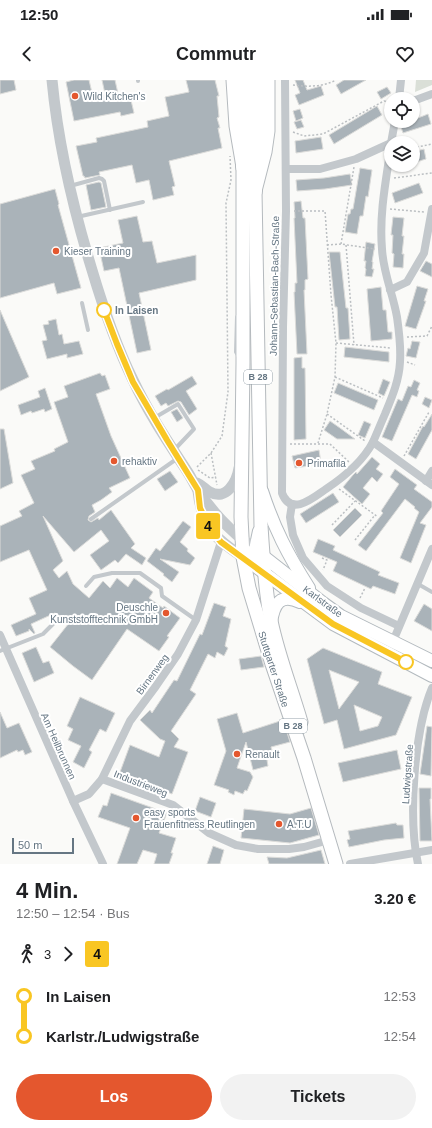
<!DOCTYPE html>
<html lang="de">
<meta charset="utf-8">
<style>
body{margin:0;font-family:Helvetica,sans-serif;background:#f2f2f2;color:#202124;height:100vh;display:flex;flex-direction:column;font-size:15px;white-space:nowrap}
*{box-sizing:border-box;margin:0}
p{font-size:13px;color:#757577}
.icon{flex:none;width:22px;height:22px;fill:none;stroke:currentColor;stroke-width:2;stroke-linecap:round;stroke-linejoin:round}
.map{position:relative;height:784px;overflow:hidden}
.details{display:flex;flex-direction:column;background:#fff;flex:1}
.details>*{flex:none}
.badge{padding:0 8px;border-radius:3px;font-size:14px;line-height:26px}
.buttons{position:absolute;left:384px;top:12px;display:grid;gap:8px}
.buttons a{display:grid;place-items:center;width:36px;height:36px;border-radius:50%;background:#fff;box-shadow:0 1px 3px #0004;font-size:20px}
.scale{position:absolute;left:12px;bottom:10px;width:62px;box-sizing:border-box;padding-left:4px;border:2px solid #657683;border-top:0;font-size:11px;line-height:14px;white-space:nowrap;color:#657683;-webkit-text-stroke:3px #fff;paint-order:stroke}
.map>.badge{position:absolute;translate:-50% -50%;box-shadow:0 0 0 2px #fff}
.legs{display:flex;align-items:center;gap:6px;height:44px;padding:0 16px;font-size:13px}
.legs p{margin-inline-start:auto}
.headline{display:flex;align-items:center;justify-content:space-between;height:68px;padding:0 16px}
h1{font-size:22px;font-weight:800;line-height:30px}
.cta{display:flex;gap:8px;margin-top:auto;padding:8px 16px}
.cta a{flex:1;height:46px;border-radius:24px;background:#e4572e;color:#fff;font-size:16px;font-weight:800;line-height:46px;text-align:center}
.cta a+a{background:#f2f2f2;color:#202124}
ul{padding:0 16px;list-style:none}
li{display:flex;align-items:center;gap:14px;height:40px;font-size:15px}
li i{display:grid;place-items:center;width:6px;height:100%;margin:0 5px;background:currentColor}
li i::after{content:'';width:10px;height:10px;margin:-5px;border:3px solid;border-radius:50%;background:#fff}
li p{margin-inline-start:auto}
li:first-child i{background:linear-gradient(#0000 50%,currentColor 0)}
li:last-child i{background:linear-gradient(currentColor 50%,#0000 0)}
.status{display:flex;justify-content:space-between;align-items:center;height:28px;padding:0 20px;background:#fff;direction:ltr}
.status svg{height:11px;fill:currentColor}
header{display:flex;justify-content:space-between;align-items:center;height:52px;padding:0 16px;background:#fff;font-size:18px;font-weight:800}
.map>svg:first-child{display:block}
.green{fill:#dadfd7}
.building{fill:#aab3b9;stroke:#dcdcda;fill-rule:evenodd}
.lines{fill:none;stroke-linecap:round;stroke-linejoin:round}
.secondary-casing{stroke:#b3babf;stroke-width:14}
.primary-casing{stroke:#b5babe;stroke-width:15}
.trunk-casing{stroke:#b4b9bd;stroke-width:16}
.path{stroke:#bbbfc2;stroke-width:1.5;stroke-dasharray:2 2;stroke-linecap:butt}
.service{stroke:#c3c8cc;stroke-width:4}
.minor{stroke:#c3c8cc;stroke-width:8}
.tertiary{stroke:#c3c8cc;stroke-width:11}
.secondary{stroke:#fff;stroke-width:12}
.primary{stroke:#fff;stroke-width:13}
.trunk{stroke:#fff;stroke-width:14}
.line-1-casing{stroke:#fff;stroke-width:9}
.line-1{stroke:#f9c623;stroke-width:6}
.poi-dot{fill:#e4572e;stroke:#fff;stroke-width:1.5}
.stop-1-dot{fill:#fff;stroke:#f9c623;stroke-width:2}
.labels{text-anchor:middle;stroke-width:4;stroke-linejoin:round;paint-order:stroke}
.shield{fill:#fff;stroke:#939fa8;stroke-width:1}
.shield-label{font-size:9px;font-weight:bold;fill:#657683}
.poi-label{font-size:10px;fill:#657683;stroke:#fff;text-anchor:start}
.street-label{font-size:10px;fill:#657683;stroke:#fff}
.stop-label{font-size:10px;font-weight:bold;fill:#657683;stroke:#fff;text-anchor:start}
</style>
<div class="status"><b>12:50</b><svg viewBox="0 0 49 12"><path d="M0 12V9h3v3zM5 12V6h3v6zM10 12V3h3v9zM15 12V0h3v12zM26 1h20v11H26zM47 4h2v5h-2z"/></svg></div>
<header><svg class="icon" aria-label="back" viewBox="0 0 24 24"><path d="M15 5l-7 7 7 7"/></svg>Commutr<svg class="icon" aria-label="heart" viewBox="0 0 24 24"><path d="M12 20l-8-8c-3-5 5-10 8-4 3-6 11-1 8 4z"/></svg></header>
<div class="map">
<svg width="432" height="784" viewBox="0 0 432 784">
<rect width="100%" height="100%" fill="#fafaf8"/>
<!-- green -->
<path class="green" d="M416 0H432V5L415 12Z"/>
<!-- building -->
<g class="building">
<path d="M0 0H14L16 10 0 14Z"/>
<path d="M74 0H89L93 17 105 14 102 0H115L119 18 130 16 134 33 121 36 120 32 74 41 66 2Z"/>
<path d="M186 0H215L219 16H217L219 37 217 38 220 48H218L222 68 169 81 175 106 172 107 174 115 153 120 149 100 136 103 132 85 99 92 100 95 85 98 84 96H83L76 66 97 62 96 58 148 47 147 41 169 36 165 17 189 12Z"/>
<path d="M295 0H303L307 10 321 6 324 15 299 25 295 15 300 13Z"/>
<path d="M344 0H366L341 14 336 5Z"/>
<path d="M387 7 391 13 381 19 377 12Z"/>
<path d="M377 26 382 35 334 64 329 55Z"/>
<path d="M300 29 303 38 296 41 293 31Z"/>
<path d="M428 34 431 44 403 53 400 44 413 41V40Z"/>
<path d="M301 40 304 47 297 49 294 42Z"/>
<path d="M321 57 323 69 296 73 295 61Z"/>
<path d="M424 69 426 79 413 83V72Z"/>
<path d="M360 88 372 90 368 117 366 116 363 136H360L357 154 345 152 348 134H350L351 129H353Z"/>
<path d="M350 94 352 105 325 109 297 111 296 100 324 98Z"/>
<path d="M99 102 101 103 106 127 91 130 86 105Z"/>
<path d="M419 103 423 113 395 123 392 113Z"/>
<path d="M55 109 59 124 58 125 81 208 57 214 54 203 0 218V124Z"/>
<path d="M301 121 303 138H305L308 199 305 200V210H304L307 274H297L294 212H295V203H297L294 138H295L294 122Z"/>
<path d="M137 136 143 162 152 161 157 183 196 175V200L139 213 151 270 137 273 119 188 104 191 99 168 123 163 118 140Z"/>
<path d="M393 137 404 138 402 156H404L402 174H404L403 188 393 187 394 174 392 173 393 155H391Z"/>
<path d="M366 162 375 164 372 182H373L372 189H374L372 197 365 196 366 189 365 188 366 181H364Z"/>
<path d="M329 172H340L346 228H348L350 259 339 260 337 227H335Z"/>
<path d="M426 181 432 184V197L420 191Z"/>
<path d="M417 206 428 209 424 221H426L416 249 405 246Z"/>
<path d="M381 207 383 230H386L388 252H392V259L371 261 367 209Z"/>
<path d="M0 230 29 297 0 311Z"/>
<path d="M56 239 59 255 62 254 64 264 79 261 83 274 67 278V274L47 279 42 261 47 260 43 245 49 244 48 241Z"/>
<path d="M412 261 420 262 416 278 406 276 408 268 410 269Z"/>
<path d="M345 267 389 272V282L344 277Z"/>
<path d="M302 277V288H305L306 359 294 360V278Z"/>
<path d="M100 293 102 296 105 295 110 309 96 314 111 356 130 398 109 408 112 412 101 420 92 425 95 432 89 436 88 440 91 442 98 438 99 440 111 430 135 464 131 468 146 478 142 485 126 474 118 483 115 480 101 490 90 475 109 461 101 450 74 472 43 436 63 481 53 490 59 498 67 491 73 504 89 518 103 501 110 508 117 498 128 507 134 498 153 512 149 518 163 528 164 526 180 538 167 556 169 557 159 571 127 549 92 600 73 586 50 567 69 543 55 533 31 544 35 553 34 554 29 549V551L16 556 11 545 36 534 29 518 47 510 29 470 0 482V446L22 436 19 431 34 423 21 395 35 389 31 381 55 371 54 369 68 362 54 322 68 317 64 306Z"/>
<path d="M192 296 197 304 186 311 197 329 189 335 181 322 178 321 168 326 166 323 161 326 155 316 167 309 168 310Z"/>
<path d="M383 299 390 302 384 316 378 313Z"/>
<path d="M414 300 420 303 417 310 419 311 417 317 412 315 392 361 382 357 398 319 402 321 408 306 411 307Z"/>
<path d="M338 303 378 320 374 330 334 313Z"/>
<path d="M45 308 52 329 45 332 44 329 32 333 31 331 21 335 18 325 40 317 38 311Z"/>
<path d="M425 317 432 320 429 328 422 324Z"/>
<path d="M177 329 183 338 177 342 171 332Z"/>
<path d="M432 334V350L416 379 408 374 423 346 424 347Z"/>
<path d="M330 341 340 348 355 359H337L324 350Z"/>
<path d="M364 341 371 344 365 358 358 355Z"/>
<path d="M0 349H4L13 403 0 409Z"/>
<path d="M319 370 321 383 315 384 314 383 315 385 295 388 292 376Z"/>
<path d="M372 377 380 384 376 389 383 394 377 402 372 397 363 408 370 414 362 424 343 407 353 395 356 392 357 394Z"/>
<path d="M395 389 417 405 414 409 432 422V427L420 443 426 445 411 483 400 478 419 432 414 428 415 427 405 419 366 471 358 465 383 433 381 431 399 404 390 397Z"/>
<path d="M170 391 178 402 165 411 157 399Z"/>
<path d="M333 413 339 422 306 443 300 434Z"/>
<path d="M355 428 362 435 340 457 333 450Z"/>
<path d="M183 441 191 447 180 462 188 469 187 471 195 478 190 485 160 479 179 492 172 502 163 495 164 494 147 481 156 468 160 471Z"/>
<path d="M318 459 335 466 333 470 380 492 378 495 399 503 395 514 373 506 371 509 333 491 337 482 313 472Z"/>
<path d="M214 523 226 527 223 536 231 539 225 566 228 568 224 576 217 572 215 578 208 574 190 610 196 614 171 651 179 659 174 667 188 672 172 714 120 692 130 665 159 677 165 661 160 659 140 640 150 630 152 633 174 600 177 601 200 554 202 555Z"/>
<path d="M424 524 432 529V551L414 541Z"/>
<path d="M36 567 43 583 49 581 54 593 34 602 22 573Z"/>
<path d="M323 568 382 592 378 604 412 617 396 655 344 669 337 640 324 644 307 579ZM329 590 359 602 339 629ZM354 625 382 637 378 646 360 651Z"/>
<path d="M261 576 264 587 241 590 239 579Z"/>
<path d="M80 617 115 633 106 652 100 649 89 670 92 672 84 688 73 682 81 666 68 660 73 649 67 646Z"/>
<path d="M0 632 7 648 19 643 32 672 25 675 23 670 18 672 17 670 0 678Z"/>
<path d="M237 633 243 653 283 640 290 662 271 667 274 678 267 680 268 686 253 690 246 662 237 688 250 692 253 697 247 711 245 710 243 714 235 711 234 715 228 712 229 710 214 705 226 671 217 639Z"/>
<path d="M427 646 432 647 431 696 420 694Z"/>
<path d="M397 670 401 689 343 702 338 683Z"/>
<path d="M419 708H431V719H430L432 761H420Z"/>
<path d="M111 713 167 733 159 753 176 758 171 773H173L169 784H154L157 774 143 770 137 784H117L130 748 98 737 103 725 107 726Z"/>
<path d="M200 717 216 723 211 737 195 731Z"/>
<path d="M311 728 319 755 290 763 241 758 244 729 290 734Z"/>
<path d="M396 743 397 745H403L404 758 384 760 349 767 347 760 350 759 348 751Z"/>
<path d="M213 766 224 770 220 784H207Z"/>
<path d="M321 770 325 784H269L267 777 287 778Z"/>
</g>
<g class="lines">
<defs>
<g id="secondary">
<path d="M262 411C274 448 288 475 309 508"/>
<path d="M259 451 255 470 243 477 333 544 432 596"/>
<path d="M258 480 263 476 323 523 341 536 432 581"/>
<path d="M271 542C274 524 280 513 300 522"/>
</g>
<g id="primary">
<path d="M233 0 236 46 243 87V283L241 437 243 477 249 508 272 584 304 678 336 784"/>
<path d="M268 0V51L265 72 255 111 261 446C263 478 265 510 271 541 278 575 291 608 301 642"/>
</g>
<g id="trunk">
<path d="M242 0 243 87"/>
<path d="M255 0V111"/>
</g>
</defs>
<!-- secondary casing -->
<use href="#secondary" class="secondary-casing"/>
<!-- primary casing -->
<use href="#primary" class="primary-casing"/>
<!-- trunk casing -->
<use href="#trunk" class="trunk-casing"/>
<!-- path -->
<g class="path">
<path d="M293 5C307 7 323 7 336 0"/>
<path d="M293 52 304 56 323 54 384 21 391 22"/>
<path d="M413 68 432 64"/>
<path d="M394 98 432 93"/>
<path d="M390 129 424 132"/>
<path d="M294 131H325L331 215 336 263 335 297 327 334 318 363"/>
<path d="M341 164 354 87"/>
<path d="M327 165 341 164 375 169"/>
<path d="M346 165 354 265"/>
<path d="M407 257 427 256 432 246"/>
<path d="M336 263 391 268"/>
<path d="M407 282 415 285"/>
<path d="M335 297 383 318"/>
<path d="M327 334 365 361"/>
<path d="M290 364H330L349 382"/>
<path d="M211 373 217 405"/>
<path d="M404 376 429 332"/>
<path d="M197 387 211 373 222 356 228 312 226 123 231 100 230 76"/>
<path d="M198 390 210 398 216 397"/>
<path d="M339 409 378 437"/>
<path d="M332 445 355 421"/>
<path d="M355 460 375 435"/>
<path d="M322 478 327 480 323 490"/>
<path d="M360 518 365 508"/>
</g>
<!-- service -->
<g class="service">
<path d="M138 0V1"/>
<path d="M70 106 99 98 102 99 104 101 110 130"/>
<path d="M77 137 143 122"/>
<path d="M82 223 88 250"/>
<path d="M237 237 236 272 239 277"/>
<path d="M154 338 178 324 194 349 175 369"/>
<path d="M91 439 178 378"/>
<path d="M418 504 432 512"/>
<path d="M86 506 94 497 112 493H140L161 508 162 516 196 540"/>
<path d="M0 571 43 554 56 541"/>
</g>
<!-- minor -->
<g class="minor">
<path d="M285 0 286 131 283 247 282 413C291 437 313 418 326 409 344 397 363 381 373 362 377 353 381 343 385 334 392 317 399 301 400 282 401 267 399 251 397 237 393 214 383 192 382 169 379 134 386 100 391 66"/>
<path d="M399 19 401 0"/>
<path d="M413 21 432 14"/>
<path d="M391 63 395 41"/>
<path d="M286 89H320L356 79 391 63"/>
<path d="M390 210 407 202 424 173 432 129"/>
<path d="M373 362 432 405"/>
<path d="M426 401 432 391"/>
<path d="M292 424 290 437 293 455 303 478 327 506 361 528 399 546"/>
<path d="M0 555 73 721 103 784"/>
<path d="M391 566 432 469"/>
<path d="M102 699 173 725 209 753 236 765 258 769H289L304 767 329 760"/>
<path d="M73 721 89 714 102 699 130 641 156 606 178 574 196 540 221 462"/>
<path d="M350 784 432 770"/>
<path d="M418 784C408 738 414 651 432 608"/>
</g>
<!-- tertiary -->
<g class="tertiary">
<path d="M52 0C58 64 73 128 92 190 103 227 116 265 133 300 148 332 168 362 187 391 191 397 194 404 198 410 211 430 227 448 247 463"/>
<path d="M197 403C202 405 205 410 210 412 226 421 237 402 239 388"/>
<path d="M198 411C202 447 214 458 243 477"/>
</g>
<!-- secondary -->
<use href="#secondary" class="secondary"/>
<!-- primary -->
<use href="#primary" class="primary"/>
<!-- trunk -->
<use href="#trunk" class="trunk"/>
</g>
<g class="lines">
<defs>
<path id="line-1" d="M104 230 117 264 133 302 167 360 198 410 200 428 210 449 221 462 333 544 406 582"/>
</defs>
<!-- line-1 casing -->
<use href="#line-1" class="line-1-casing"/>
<!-- line-1 -->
<use href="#line-1" class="line-1"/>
</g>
<!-- markers -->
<g class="poi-dot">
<circle cx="75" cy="16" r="4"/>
<circle cx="56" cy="171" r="4"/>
<circle cx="114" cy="381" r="4"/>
<circle cx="299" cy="383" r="4"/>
<circle cx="166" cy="533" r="4"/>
<circle cx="237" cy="674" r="4"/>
<circle cx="136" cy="738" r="4"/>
<circle cx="279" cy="744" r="4"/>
</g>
<g class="stop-1-dot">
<circle cx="104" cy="230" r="7"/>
<circle cx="406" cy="582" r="7"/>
</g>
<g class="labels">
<!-- shield labels -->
<g class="shield">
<rect x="244" y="290" width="28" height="14" rx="3"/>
<rect x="279" y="639" width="28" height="14" rx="3"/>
</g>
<g class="shield-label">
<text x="258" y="300">B 28</text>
<text x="293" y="649">B 28</text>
</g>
<!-- poi labels -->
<g class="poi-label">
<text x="83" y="20">Wild Kitchen's</text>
<text x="64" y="175">Kieser Training</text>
<text x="122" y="385">rehaktiv</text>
<text x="307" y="387">Primafila</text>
<text x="158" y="531" text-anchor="end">Deuschle<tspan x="158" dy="12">Kunststofftechnik GmbH</tspan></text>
<text x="245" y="678">Renault</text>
<text x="144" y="736">easy sports<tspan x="144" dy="12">Frauenfitness Reutlingen</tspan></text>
<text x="287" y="748">A.T.U</text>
</g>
<!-- street labels -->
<g class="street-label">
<text transform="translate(274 206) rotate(-89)" y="4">Johann-Sebastian-Bach-Straße</text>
<text transform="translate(323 521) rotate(36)" y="4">Karlstraße</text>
<text transform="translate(274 589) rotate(72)" y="4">Stuttgarter Straße</text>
<text transform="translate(152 594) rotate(-54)" y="4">Birnenweg</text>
<text transform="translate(59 666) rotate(66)" y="4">Am Heilbrunnen</text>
<text transform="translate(407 694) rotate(-86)" y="4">Ludwigstraße</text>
<text transform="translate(141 703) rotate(21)" y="4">Industrieweg</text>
</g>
<!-- stop labels -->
<g class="stop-label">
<text x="115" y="234">In Laisen</text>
</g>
</g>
</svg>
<div class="buttons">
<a><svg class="icon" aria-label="locate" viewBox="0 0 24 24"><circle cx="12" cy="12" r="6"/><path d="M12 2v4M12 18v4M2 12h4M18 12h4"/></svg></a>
<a><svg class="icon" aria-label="layers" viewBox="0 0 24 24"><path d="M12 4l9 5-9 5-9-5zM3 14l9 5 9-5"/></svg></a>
</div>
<div class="scale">50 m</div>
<b class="badge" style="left:208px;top:446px;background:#f9c623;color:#111">4</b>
</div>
<section class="details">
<div class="headline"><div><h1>4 Min.</h1><p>12:50 – 12:54 · Bus</p></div><b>3.20 €</b></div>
<div class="legs"><svg class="icon" aria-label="walk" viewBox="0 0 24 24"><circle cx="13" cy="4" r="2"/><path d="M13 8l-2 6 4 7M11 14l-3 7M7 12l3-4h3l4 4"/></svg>3<svg class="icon" aria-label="forward" viewBox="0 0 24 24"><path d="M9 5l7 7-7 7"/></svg><b class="badge" style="background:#f9c623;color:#111">4</b></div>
<ul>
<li><i style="color:#f9c623"></i><b>In Laisen</b><p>12:53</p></li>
<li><i style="color:#f9c623"></i><b>Karlstr./Ludwigstraße</b><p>12:54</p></li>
</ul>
<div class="cta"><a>Los</a><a>Tickets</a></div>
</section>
